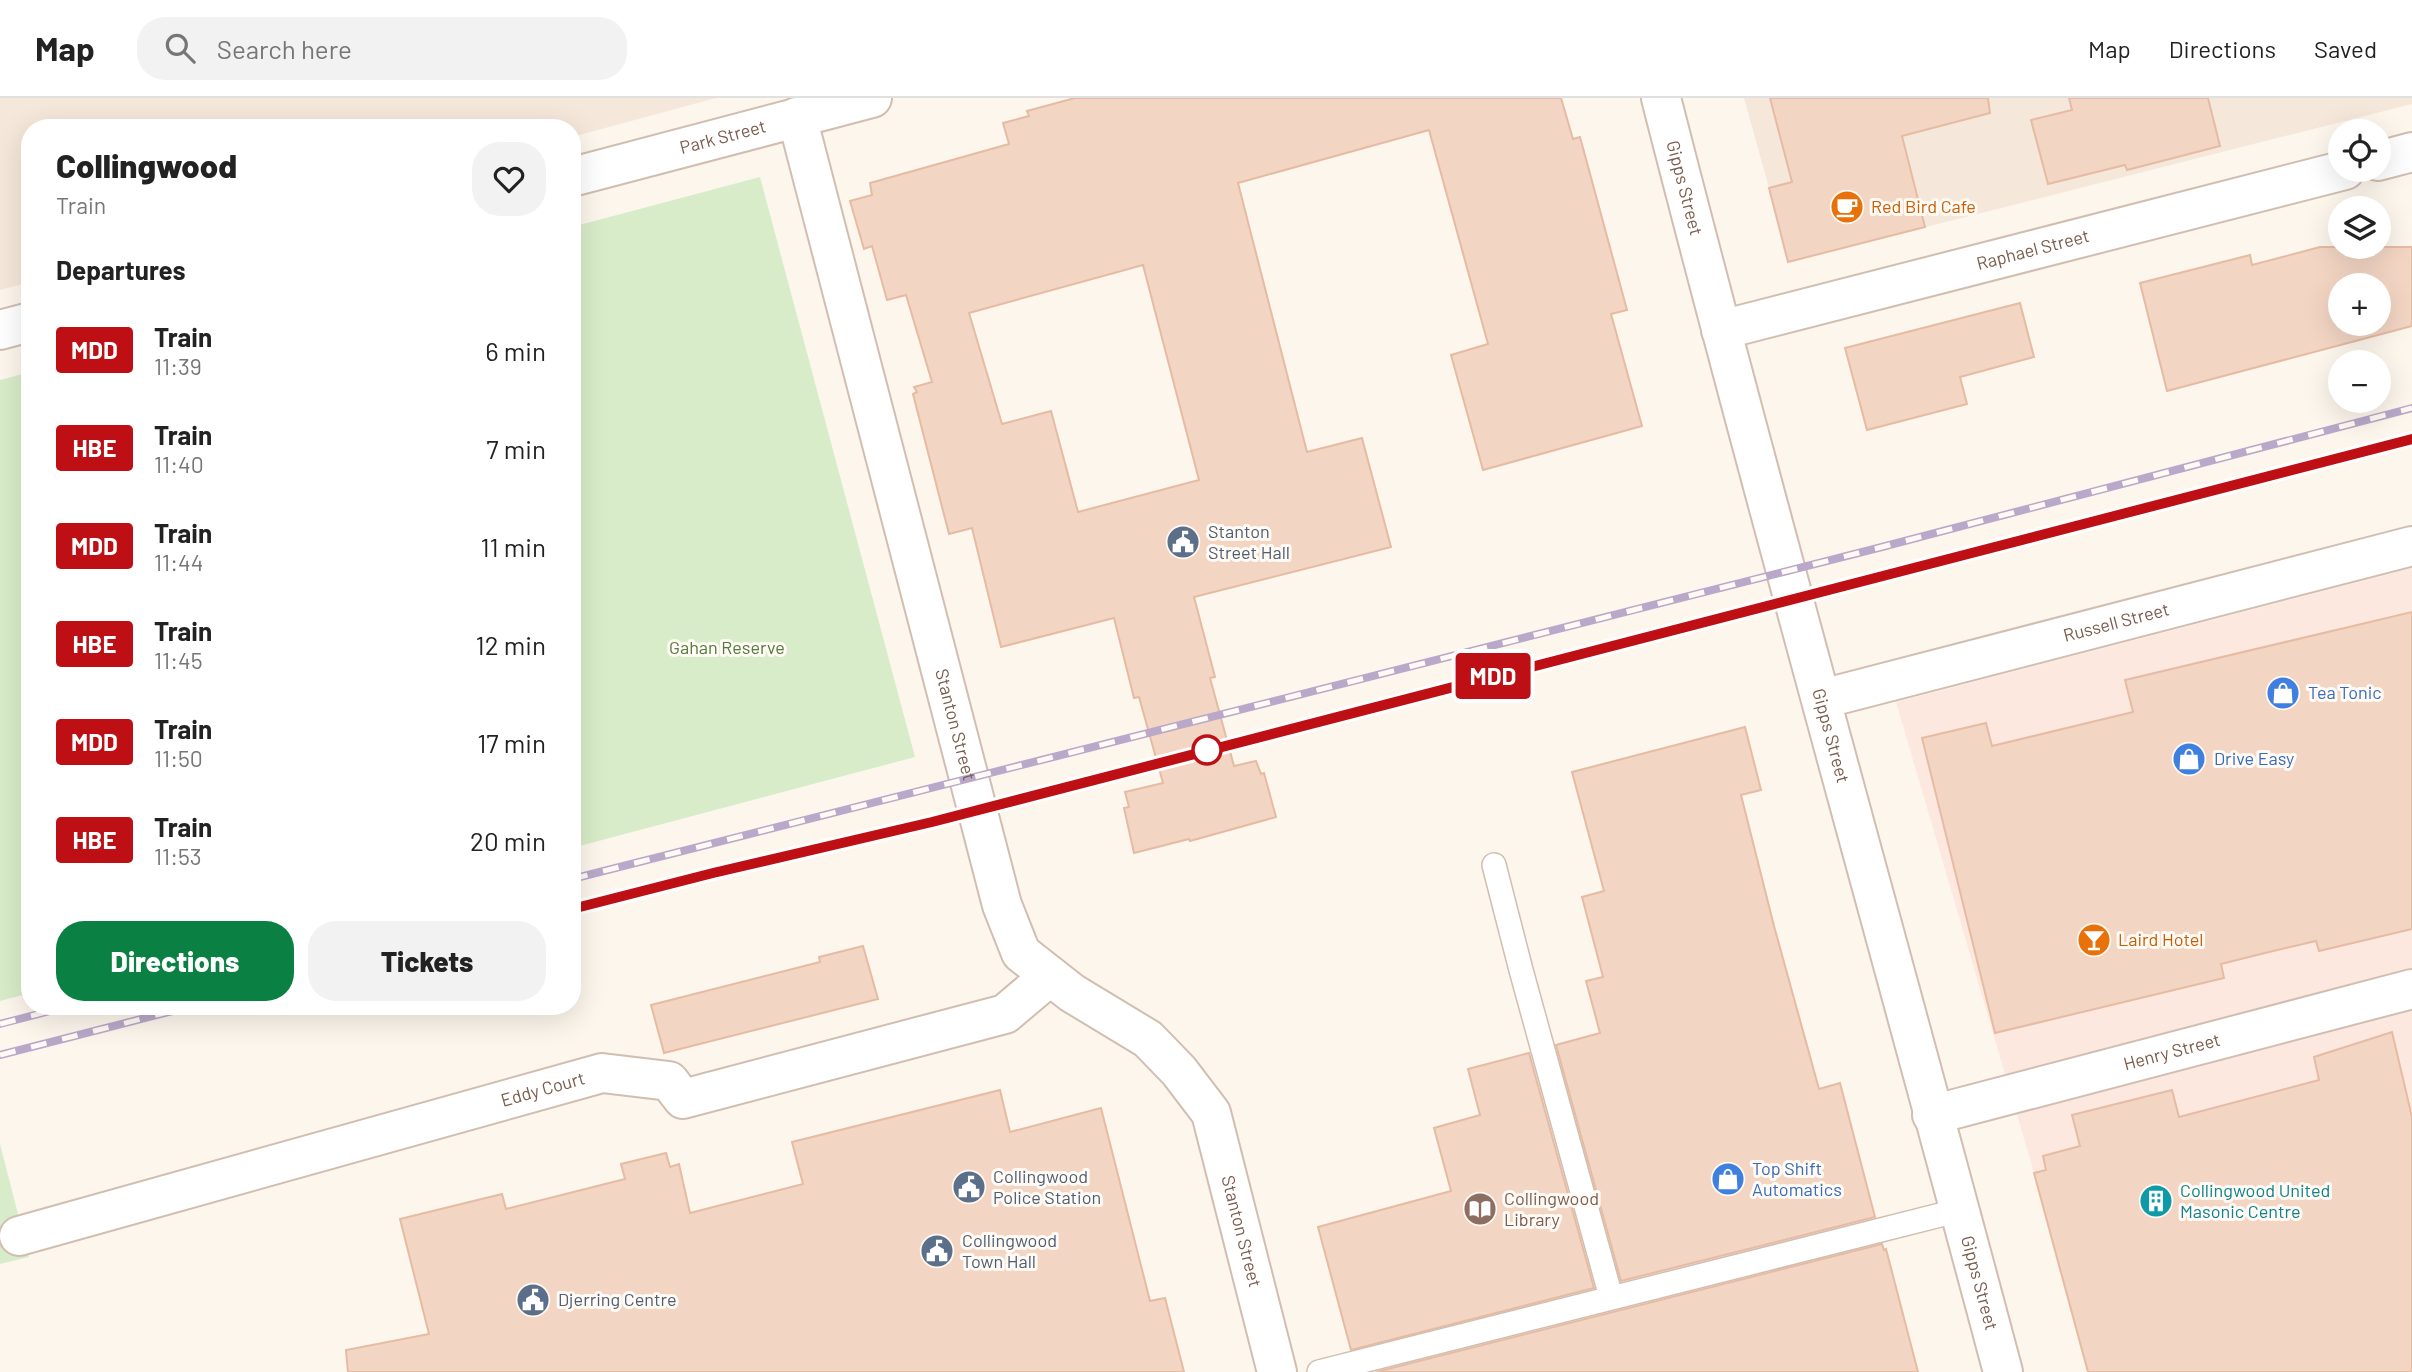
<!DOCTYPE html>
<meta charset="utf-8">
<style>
body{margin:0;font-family:Barlow,sans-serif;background:#f2f2f2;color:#222;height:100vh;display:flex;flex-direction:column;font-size:26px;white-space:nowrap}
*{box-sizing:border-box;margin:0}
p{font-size:23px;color:#767676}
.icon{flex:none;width:38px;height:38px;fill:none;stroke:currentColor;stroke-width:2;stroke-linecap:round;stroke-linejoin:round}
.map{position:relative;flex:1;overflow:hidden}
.panel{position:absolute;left:21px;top:21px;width:560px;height:896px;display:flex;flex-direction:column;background:#fff;border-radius:28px;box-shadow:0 7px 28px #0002}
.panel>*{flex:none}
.badge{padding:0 14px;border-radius:5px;font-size:24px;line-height:46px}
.fabs{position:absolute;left:2328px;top:21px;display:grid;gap:14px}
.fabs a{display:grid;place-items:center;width:63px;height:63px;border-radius:50%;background:#fff;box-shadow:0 7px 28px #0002;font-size:35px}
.map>.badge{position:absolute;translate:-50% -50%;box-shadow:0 0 0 4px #fff}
h2{padding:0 35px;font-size:26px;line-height:63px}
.round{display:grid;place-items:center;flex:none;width:74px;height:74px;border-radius:28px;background:#f2f2f2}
.head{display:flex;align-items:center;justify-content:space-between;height:119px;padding:0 35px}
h1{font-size:33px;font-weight:800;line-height:52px}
.action{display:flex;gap:14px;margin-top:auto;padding:14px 35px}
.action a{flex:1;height:80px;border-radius:28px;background:#0b8043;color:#fff;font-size:28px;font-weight:800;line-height:80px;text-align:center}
.action a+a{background:#f2f2f2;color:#222}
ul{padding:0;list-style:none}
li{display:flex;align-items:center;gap:21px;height:98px;padding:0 35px}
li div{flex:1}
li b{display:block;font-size:26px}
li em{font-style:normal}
li .badge{min-width:77px;font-weight:700;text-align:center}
header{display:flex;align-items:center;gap:42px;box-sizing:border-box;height:98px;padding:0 35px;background:#fff;border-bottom:2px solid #e0e0e0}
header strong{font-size:33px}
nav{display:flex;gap:38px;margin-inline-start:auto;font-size:24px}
.search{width:490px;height:63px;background:#f2f2f2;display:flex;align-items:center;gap:18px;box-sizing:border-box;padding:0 24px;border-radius:28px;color:#767676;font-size:26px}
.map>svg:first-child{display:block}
.residential{fill:#f5e8da}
.commercial{fill:#fde8e0}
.green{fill:#d8ecc9}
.building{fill:#f3d5c3;stroke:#e6bba3;stroke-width:2;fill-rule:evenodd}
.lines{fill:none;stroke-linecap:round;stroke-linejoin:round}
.service-casing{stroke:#d1beb0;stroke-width:26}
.minor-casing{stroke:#d1beb0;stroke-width:42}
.tertiary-casing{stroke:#d1beb0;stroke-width:42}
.service{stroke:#fff;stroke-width:23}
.minor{stroke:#fff;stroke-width:38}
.tertiary{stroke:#fff;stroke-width:38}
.rail-casing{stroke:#b9a8c9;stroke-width:8}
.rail{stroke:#fffaf3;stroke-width:5;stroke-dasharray:16;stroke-linecap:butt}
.line-casing{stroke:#fff;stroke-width:16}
.line{stroke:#be1014;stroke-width:10}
.stop-dot{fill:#fff;stroke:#be1014;stroke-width:3.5}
.labels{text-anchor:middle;stroke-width:6;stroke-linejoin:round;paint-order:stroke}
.street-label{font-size:18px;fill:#7a5c4d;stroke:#fffaf3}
.food-label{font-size:18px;fill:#c56008;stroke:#fffaf3;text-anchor:start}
.service-label{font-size:18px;fill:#4e5e75;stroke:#fffaf3;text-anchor:start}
.park-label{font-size:18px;fill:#537a41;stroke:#fffaf3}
.shop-label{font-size:18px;fill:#366cbe;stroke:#fffaf3;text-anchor:start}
.culture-label{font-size:18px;fill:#0d838f;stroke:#fffaf3;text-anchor:start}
.education-label{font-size:18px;fill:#785e54;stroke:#fffaf3;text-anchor:start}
</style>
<header>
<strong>Map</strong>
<div class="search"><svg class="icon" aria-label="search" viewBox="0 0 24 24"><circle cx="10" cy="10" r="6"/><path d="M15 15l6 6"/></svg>Search here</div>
<nav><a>Map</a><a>Directions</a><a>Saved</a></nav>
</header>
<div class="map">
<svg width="2412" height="1274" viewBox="0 0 2412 1274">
<rect width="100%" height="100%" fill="#fdf6ec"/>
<!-- residential -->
<g class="residential">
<path d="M0 0H716L572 39V30H30V184L0 192Z"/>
<path d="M1744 0H2412V6L1827 154 1769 90Z"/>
</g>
<!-- commercial -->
<path class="commercial" d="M2412 470V1274H2088L2034 1075 1896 604Z"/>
<!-- green -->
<g class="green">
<path d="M760 79 915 659 572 750V129Z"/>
<path d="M30 274V895L0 903V282Z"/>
<path d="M0 1046 29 1159 0 1166Z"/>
</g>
<!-- building -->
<g class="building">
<path d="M1075 0H1561L1573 41 1580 39 1627 212 1611 216 1642 328 1483 372 1451 257 1488 246 1429 32 1238 85 1307 354 1362 340 1391 449 1194 499 1215 579 1210 580 1234 668 1256 663 1261 676 1264 675 1276 719 1190 743 1189 741 1134 755 1124 710 1129 709 1125 694 1163 685 1139 599 1134 600 1114 520 1001 549 972 430 949 436 913 296 917 294 914 289 932 284 906 197 887 202 872 148 864 151 850 103 872 97 870 85 1009 46 1003 25 1029 18 1027 13ZM1143 167 1199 382 1078 414 1051 313 1002 326 969 215Z"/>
<path d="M1770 0H1988L1990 15 1902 38 1925 129 1788 164 1769 90 1792 84Z"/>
<path d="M2069 0H2208L2220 48 2127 72 2125 67 2048 86 2031 22 2072 12Z"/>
<path d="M2320 149H2412V228L2167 293 2140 185 2250 157 2252 167ZM2340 187H2378V226H2340Z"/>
<path d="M2020 205 2034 259 1960 279 1967 306 1867 332 1845 250Z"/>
<path d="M2412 514V831L2319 853 2316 843 2265 855 2221 866 2224 880 1995 935 1922 640 1986 625 1992 648 2133 614 2125 582Z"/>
<path d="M1745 629 1761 692 1741 697 1774 828 1819 991 1840 985 1875 1119 1621 1183 1556 947 1600 935 1586 883 1603 879 1582 799 1604 793 1572 674Z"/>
<path d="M863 848 878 901 664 955 651 907 820 864 819 859Z"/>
<path d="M2392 934 2412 1019V1274H2088L2034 1075 2046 1072 2043 1058 2080 1048 2072 1017 2172 992 2179 1019 2319 982 2314 959Z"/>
<path d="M1529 955 1594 1190 1351 1252 1318 1129 1451 1093 1434 1030 1480 1017 1468 971Z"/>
<path d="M1000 992 1010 1034 1101 1010 1150 1203 1165 1200 1184 1274H348L346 1252 429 1236 400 1121 502 1096 506 1111 625 1081 621 1066 666 1055 670 1069 679 1066 690 1115 803 1086 792 1044Z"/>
<path d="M1882 1146 1884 1152 1886 1151 1918 1274H1376Z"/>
</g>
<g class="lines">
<defs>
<g id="service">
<path d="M1494 767 1521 872 1611 1199"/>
<path d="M1319 1274 1960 1112"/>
</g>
<g id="minor">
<path id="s1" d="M797 19 1002 807 1021 855 1072 895 1148 941 1179 973 1211 1015 1277 1274"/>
<path d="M2378 63 2412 54"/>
<path id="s2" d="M572 79 872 0"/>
<path d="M0 232 30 224"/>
<path id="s3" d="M1721 232 2345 72"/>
<path id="s4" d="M1822 601 2412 448"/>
<path id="s5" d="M1932 1017 2412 891"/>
<path id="s6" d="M19 1138 602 975 669 983 683 1001 1005 916 1050 878"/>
</g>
<g id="tertiary">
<path id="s7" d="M1661 0C1770 426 1890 849 2003 1274"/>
</g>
</defs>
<!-- service casing -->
<use href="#service" class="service-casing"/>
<!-- minor casing -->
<use href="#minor" class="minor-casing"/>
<!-- tertiary casing -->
<use href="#tertiary" class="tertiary-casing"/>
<!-- service -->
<use href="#service" class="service"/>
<!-- minor -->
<use href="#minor" class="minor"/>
<!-- tertiary -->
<use href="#tertiary" class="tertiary"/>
<defs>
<g id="rail">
<path d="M572 781 1878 450 2412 310"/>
<path d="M572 811 713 775 932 724 2412 341"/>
<path d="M0 926 69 908"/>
<path d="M0 957 192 908"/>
</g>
</defs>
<!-- rail casing -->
<use href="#rail" class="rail-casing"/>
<!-- rail -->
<use href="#rail" class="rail"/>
</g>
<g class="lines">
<defs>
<path id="line" d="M572 811 713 775 932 724 2412 341"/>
</defs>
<!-- line casing -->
<use href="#line" class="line-casing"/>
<!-- line -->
<use href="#line" class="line"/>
</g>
<!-- icons -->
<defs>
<symbol id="cafe-disc" viewBox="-11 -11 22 22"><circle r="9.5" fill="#e8710a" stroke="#fffaf3"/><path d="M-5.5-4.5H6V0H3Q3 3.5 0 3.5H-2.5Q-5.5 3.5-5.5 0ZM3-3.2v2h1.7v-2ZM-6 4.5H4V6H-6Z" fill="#fff"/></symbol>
<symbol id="civic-disc" viewBox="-11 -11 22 22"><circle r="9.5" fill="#5c6f8a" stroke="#fffaf3"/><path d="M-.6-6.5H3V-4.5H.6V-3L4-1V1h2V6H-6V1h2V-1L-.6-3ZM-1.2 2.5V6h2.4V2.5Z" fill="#fff"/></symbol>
<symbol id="shop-disc" viewBox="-11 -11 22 22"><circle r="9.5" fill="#3f7fe0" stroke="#fffaf3"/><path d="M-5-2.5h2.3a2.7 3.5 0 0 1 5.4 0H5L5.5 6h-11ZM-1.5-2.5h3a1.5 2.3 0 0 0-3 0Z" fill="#fff"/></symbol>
<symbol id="bar-disc" viewBox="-11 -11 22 22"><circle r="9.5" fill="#e8710a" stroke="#fffaf3"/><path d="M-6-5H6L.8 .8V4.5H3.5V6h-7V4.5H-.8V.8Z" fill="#fff"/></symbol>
<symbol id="building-disc" viewBox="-11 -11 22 22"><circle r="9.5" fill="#0f9aa8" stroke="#fffaf3"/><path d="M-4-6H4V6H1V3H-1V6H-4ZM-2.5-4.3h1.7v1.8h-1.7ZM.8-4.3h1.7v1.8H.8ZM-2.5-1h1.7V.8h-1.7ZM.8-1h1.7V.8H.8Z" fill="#fff"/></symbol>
<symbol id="library-disc" viewBox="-11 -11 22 22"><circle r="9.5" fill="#8d6e63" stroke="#fffaf3"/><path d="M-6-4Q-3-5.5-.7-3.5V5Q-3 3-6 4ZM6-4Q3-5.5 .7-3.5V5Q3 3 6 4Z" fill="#fff"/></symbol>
</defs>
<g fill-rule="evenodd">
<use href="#cafe-disc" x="1828" y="90" width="38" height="38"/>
<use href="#civic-disc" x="1164" y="425" width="38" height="38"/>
<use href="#shop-disc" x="2264" y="576" width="38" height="38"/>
<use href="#shop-disc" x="2170" y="642" width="38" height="38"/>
<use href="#bar-disc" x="2075" y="823" width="38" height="38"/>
<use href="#shop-disc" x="1709" y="1062" width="38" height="38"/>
<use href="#civic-disc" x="950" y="1070" width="38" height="38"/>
<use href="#building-disc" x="2137" y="1084" width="38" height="38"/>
<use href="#library-disc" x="1461" y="1092" width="38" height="38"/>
<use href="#civic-disc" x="918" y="1134" width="38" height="38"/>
<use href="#civic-disc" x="514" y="1183" width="38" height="38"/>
</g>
<!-- markers -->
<circle class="stop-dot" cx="1207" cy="652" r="14"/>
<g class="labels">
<!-- street labels -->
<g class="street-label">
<text dy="6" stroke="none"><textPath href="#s2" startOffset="156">Park Street</textPath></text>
<text dy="6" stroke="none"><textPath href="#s7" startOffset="93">Gipps Street</textPath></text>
<text dy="6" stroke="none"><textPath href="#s3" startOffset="322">Raphael Street</textPath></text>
<text dy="6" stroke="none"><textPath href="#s4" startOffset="304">Russell Street</textPath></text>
<text dy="6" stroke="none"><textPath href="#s1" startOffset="628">Stanton Street</textPath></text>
<text dy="6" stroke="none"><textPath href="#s7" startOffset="660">Gipps Street</textPath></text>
<text dy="6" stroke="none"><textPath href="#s5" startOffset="248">Henry Street</textPath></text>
<text dy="6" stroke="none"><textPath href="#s6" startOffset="544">Eddy Court</textPath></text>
<text dy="6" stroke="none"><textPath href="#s1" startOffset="1239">Stanton Street</textPath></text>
<text dy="6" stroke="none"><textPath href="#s7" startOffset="1227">Gipps Street</textPath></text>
</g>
<!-- food labels -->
<g class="food-label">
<text x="1871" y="115">Red Bird Cafe</text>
<text x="2118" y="848">Laird Hotel</text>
</g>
<!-- service labels -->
<g class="service-label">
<text x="1208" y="440">Stanton<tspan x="1208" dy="21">Street Hall</tspan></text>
<text x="993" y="1085">Collingwood<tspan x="993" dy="21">Police Station</tspan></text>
<text x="962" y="1149">Collingwood<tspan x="962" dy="21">Town Hall</tspan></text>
<text x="558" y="1208">Djerring Centre</text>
</g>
<!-- park labels -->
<g class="park-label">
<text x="727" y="556">Gahan Reserve</text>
</g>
<!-- shop labels -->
<g class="shop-label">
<text x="2308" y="601">Tea Tonic</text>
<text x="2214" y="667">Drive Easy</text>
<text x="1752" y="1077">Top Shift<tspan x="1752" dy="21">Automatics</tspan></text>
</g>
<!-- culture labels -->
<g class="culture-label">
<text x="2180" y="1099">Collingwood United<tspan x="2180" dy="21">Masonic Centre</tspan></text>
</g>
<!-- education labels -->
<g class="education-label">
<text x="1504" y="1107">Collingwood<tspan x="1504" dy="21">Library</tspan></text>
</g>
</g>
</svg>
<div class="fabs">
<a><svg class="icon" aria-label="locate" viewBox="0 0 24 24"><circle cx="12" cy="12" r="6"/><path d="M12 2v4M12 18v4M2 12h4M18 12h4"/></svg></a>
<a><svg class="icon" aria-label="layers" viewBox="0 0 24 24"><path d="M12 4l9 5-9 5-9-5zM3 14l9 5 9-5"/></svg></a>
<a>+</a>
<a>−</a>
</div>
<b class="badge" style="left:1493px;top:578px;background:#be1014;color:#fff">MDD</b>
<section class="panel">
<div class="head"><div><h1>Collingwood</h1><p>Train</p></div><a class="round"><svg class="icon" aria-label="heart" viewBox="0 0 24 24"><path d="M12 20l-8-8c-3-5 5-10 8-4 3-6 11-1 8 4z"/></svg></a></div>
<h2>Departures</h2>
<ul>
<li><span class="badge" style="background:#be1014;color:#fff">MDD</span><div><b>Train</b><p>11:39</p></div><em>6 min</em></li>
<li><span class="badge" style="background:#be1014;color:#fff">HBE</span><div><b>Train</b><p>11:40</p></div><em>7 min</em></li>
<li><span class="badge" style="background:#be1014;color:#fff">MDD</span><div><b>Train</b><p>11:44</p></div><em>11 min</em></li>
<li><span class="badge" style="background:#be1014;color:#fff">HBE</span><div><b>Train</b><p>11:45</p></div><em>12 min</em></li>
<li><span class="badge" style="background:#be1014;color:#fff">MDD</span><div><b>Train</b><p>11:50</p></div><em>17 min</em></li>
<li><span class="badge" style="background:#be1014;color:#fff">HBE</span><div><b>Train</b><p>11:53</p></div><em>20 min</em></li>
</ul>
<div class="action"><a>Directions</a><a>Tickets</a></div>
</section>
</div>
